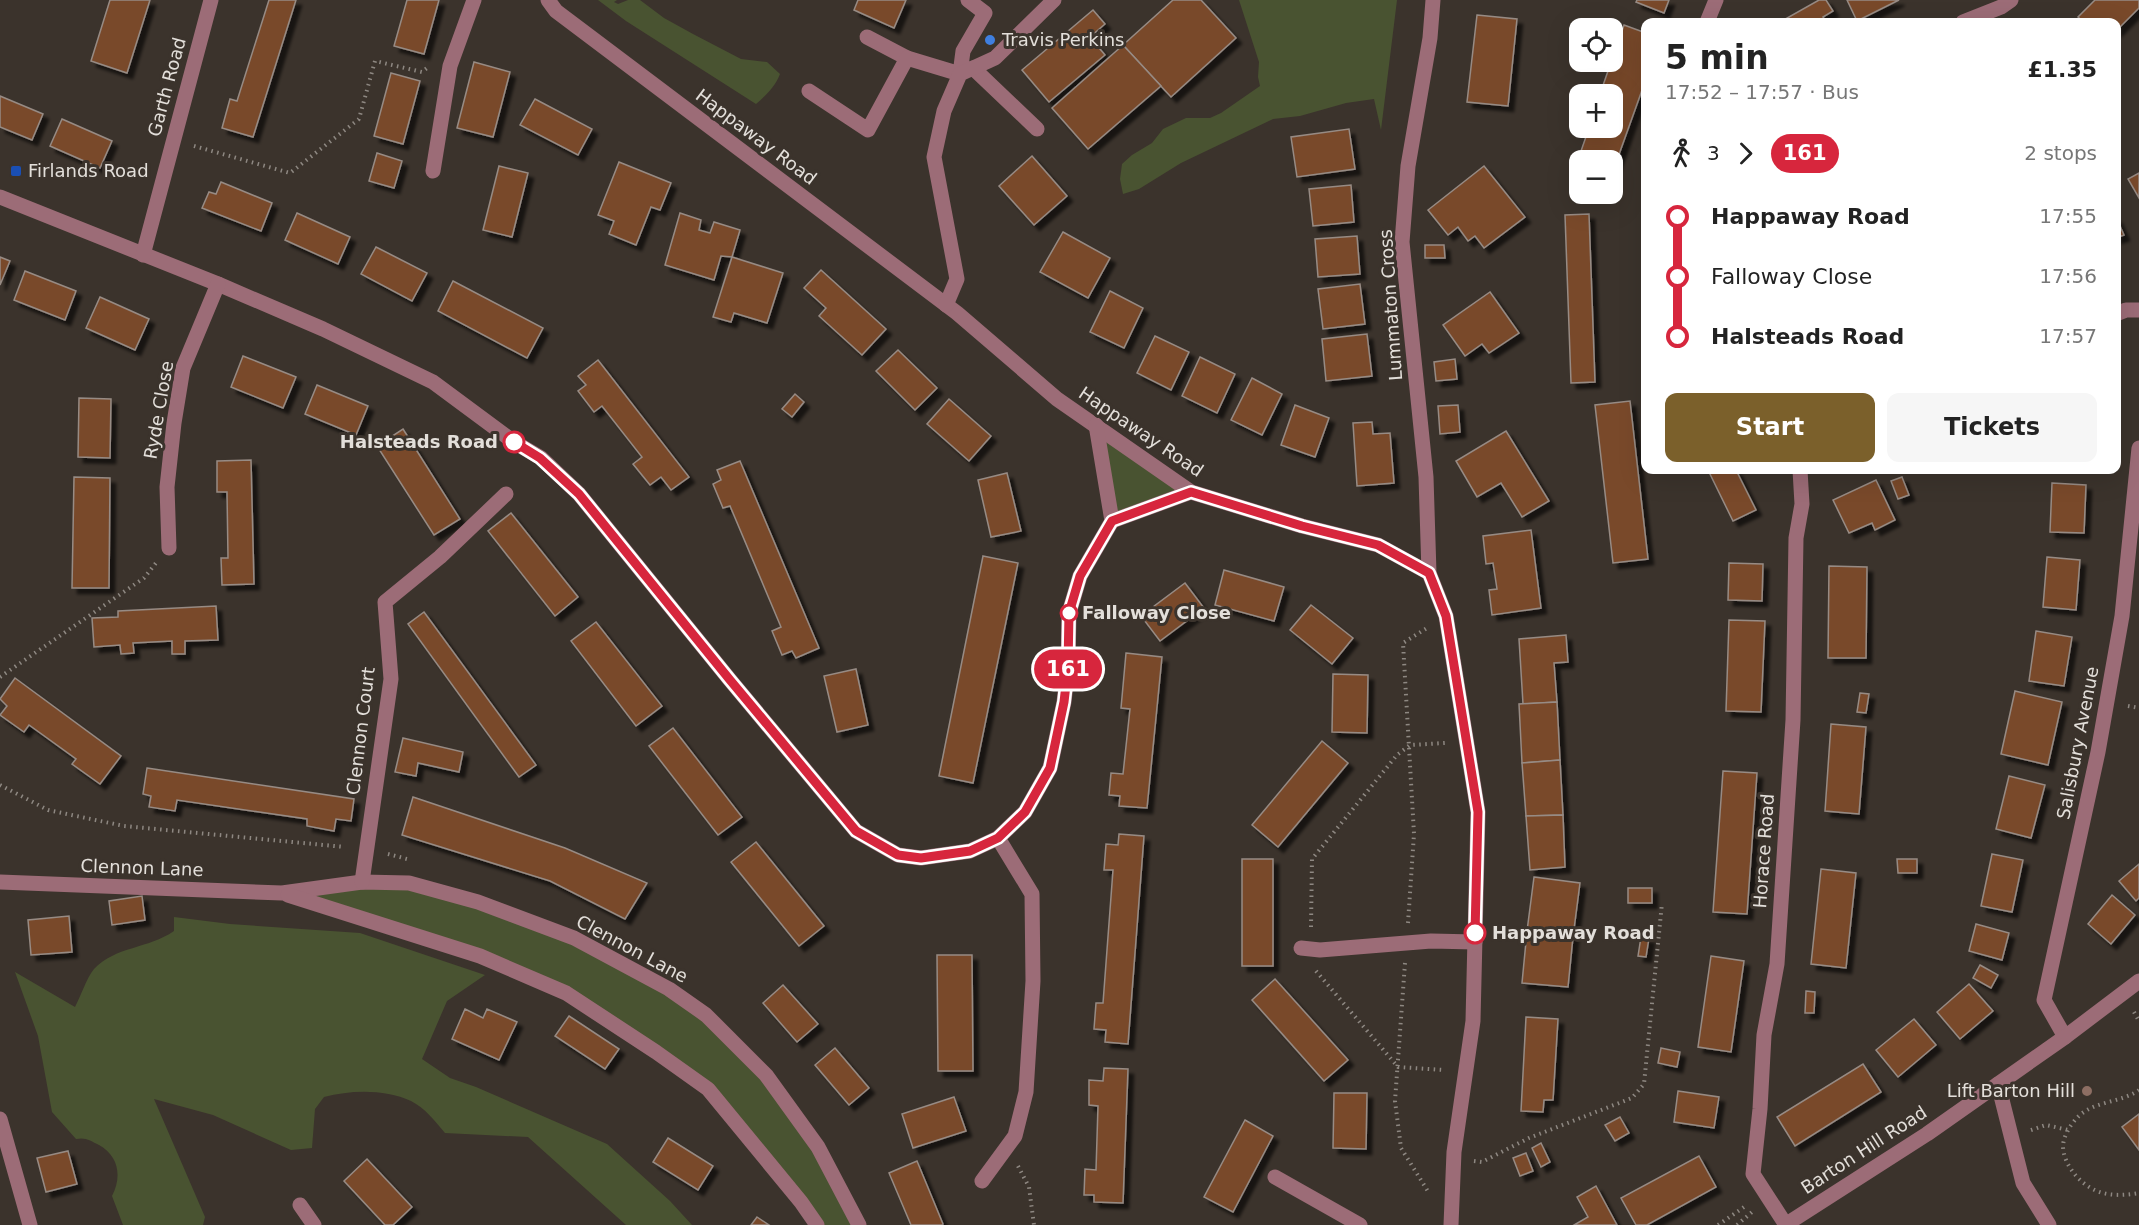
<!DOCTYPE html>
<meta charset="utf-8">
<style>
body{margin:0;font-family:"DejaVu Sans",sans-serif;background:#f6f6f6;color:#222;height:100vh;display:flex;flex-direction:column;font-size:22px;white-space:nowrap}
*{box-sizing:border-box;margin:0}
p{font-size:20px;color:#767676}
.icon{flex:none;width:33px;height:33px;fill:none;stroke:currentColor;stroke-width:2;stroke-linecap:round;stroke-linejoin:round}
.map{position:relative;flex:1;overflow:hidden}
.details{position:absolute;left:1641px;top:18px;width:480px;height:456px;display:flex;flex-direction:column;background:#fff;border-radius:12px;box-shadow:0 6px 24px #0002}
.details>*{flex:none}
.badge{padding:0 12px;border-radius:20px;font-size:21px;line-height:39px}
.fabs{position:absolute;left:1569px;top:18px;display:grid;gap:12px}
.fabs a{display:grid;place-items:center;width:54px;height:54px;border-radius:12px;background:#fff;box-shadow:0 6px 24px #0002;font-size:30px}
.map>.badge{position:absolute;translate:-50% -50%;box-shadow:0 0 0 3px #fff}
.legs{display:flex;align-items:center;gap:9px;height:66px;padding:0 24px;font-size:20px}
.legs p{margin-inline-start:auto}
.head{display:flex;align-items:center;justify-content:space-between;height:102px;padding:0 24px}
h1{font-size:33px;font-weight:700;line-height:45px}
.primary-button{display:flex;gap:12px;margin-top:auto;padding:12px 24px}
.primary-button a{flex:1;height:69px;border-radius:12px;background:#7b602b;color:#fff;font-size:24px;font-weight:700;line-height:69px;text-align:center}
.primary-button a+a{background:#f6f6f6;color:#222}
ul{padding:0 24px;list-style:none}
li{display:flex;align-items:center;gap:21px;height:60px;font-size:22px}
li i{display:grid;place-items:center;width:9px;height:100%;margin:0 8px;background:currentColor}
li i::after{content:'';width:15px;height:15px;margin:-8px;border:4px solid;border-radius:50%;background:#fff}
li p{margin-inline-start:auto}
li:first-child i{background:linear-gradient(#0000 50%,currentColor 0)}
li:last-child i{background:linear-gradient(currentColor 50%,#0000 0)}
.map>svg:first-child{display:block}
.green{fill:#495331}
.building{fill:#794a2c;stroke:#978b84;stroke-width:1.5;filter:url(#shadow)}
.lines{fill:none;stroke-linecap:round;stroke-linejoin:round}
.path{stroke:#8e8882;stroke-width:4;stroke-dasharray:1.5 4.5;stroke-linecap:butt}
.minor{stroke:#9c6c77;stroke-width:15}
.line-1-casing{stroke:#fff;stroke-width:14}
.line-1{stroke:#d7263d;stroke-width:9}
.shop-dot{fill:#3f7fe0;stroke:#3b332c;stroke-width:2}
.transit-dot{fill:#1a4fb4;stroke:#3b332c;stroke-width:2}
.stop-1-dot{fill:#fff;stroke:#d7263d;stroke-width:3}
.education-dot{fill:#8d6e63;stroke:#3b332c;stroke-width:2}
.labels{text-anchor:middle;stroke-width:6;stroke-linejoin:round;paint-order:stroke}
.poi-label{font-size:18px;fill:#e3dfda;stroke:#3b332c;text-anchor:start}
.street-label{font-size:18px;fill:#e3dfda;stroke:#3b332c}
.stop-label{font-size:18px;font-weight:bold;fill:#e3dfda;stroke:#3b332c;text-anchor:start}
</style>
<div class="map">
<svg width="2139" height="1225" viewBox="0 0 2139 1225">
<defs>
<filter id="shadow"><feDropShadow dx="5.5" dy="5.5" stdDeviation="1.5" flood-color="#0009"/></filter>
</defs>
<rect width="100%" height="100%" fill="#3b332c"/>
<!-- green -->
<g class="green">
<path d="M598 0H617L614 2 618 4 628 0H640L664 18 693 34 741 59 767 62 780 74C775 87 766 95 756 104L626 21Z"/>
<path d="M1239 0H1397L1381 130 1374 99 1346 103 1300 116 1273 119 1181 163 1139 189 1123 194 1120 179 1122 164 1132 155 1152 143 1163 129 1186 118H1210L1221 113 1260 86 1258 77 1259 62Z"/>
<path d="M1096 425 1191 492 1112 521Z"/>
<path d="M362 882 478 902 669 989 766 1075 859 1225H817L708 1089 566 993 282 893Z"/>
<path d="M174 917 230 924 360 933 485 975 447 1001 422 1059 450 1078 476 1087 607 1144 670 1201 692 1225H626L528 1137 445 1133C435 1121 425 1108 411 1101 385 1089 351 1090 324 1097L315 1109 312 1148 291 1150 213 1115 154 1099 205 1217 203 1225H123L112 1196C122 1177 119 1156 99 1145 91 1141 86 1137 76 1139L52 1112 38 1036 15 972 75 1007C81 996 86 979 94 969 116 946 148 949 174 931Z"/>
</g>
<!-- building -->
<g class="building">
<path d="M110 0H150L127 73 91 61Z"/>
<path d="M269 0H296L253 137 222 128 230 99 237 101Z"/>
<path d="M407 0H439L424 54 394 46Z"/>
<path d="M858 0H906L894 28 854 10Z"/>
<path d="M1173 0H1201L1236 38 1171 97 1123 45Z"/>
<path d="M1637 0H1669L1664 13 1636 2Z"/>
<path d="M1819 0H1826L1833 11 1823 17 1826 22H1780Z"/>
<path d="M1847 0H1899L1857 21Z"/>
<path d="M2095 0H2139V8L2116 31V22H2084L2078 17Z"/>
<path d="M1093 10 1105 24 1090 37 1105 55 1049 102 1022 70Z"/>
<path d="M1477 15 1517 19 1508 106 1467 102Z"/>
<path d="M1624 25 1646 33V79L1612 174V160H1580V180L1572 177 1589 128H1612V94H1600Z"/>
<path d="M1123 45 1161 86 1088 149 1052 108Z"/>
<path d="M474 62 510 72 493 137 457 128Z"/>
<path d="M391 73 420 81 403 144 374 136Z"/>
<path d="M0 96 43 114 32 140 0 127Z"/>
<path d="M535 99 592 129 578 155 520 125Z"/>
<path d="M62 119 112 141 100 168 50 146Z"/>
<path d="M1349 129 1355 169 1297 177 1291 137Z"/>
<path d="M377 153 402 161 394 188 369 181Z"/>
<path d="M1032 156 1067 196 1034 225 999 186Z"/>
<path d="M619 162 671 183 660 210 651 207 636 245 609 234 614 221 598 215Z"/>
<path d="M499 166 528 173 512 237 483 230Z"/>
<path d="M1484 166 1525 217 1484 248 1475 236 1468 241 1458 227 1448 235 1428 210Z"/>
<path d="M2139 173V198L2128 179Z"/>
<path d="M221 182 272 203 261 231 202 208 209 192 216 194Z"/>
<path d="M1351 185 1354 222 1313 226 1309 189Z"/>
<path d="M297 213 350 237 338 264 285 240Z"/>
<path d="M680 213 701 220 699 230 710 233 714 222 740 230 732 257 721 256 714 280 665 265Z"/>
<path d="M1589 214 1595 382 1571 383 1565 215Z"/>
<path d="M2116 217 2124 235 2116 238Z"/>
<path d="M1063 232 1110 258 1088 298 1040 272Z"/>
<path d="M1357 236 1360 274 1318 277 1315 239Z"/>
<path d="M1425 245H1444L1445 258H1425Z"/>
<path d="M376 247 427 273 412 301 361 274Z"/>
<path d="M0 257 10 261 0 285Z"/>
<path d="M732 257 783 273 767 323 734 313 731 322 713 317Z"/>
<path d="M821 270 886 329 862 355 819 316 826 308 804 288Z"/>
<path d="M25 271 76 291 65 320 14 300Z"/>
<path d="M453 281 543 328 527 358 438 311Z"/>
<path d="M1360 284 1365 324 1323 329 1318 289Z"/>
<path d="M1110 291 1143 308 1124 348 1090 332Z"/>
<path d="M1490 292 1519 333 1489 353 1482 344 1465 356 1443 325Z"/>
<path d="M100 297 149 319 135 350 86 328Z"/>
<path d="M1367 334 1372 376 1326 381 1322 339Z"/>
<path d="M1155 336 1189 352 1171 390 1137 373Z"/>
<path d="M898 350 937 388 915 410 876 371Z"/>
<path d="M243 356 296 377 283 408 231 387Z"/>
<path d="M1200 357 1235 374 1217 413 1182 396Z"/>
<path d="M1455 359 1457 379 1436 381 1434 362Z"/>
<path d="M598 360 689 477 671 490 661 477 650 485 633 464 642 457 602 406 594 412 578 391 586 385 578 376Z"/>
<path d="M1252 378 1282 394 1262 435 1231 420Z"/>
<path d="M317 385 368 406 356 435 305 414Z"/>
<path d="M795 394 804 402 792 417 782 409Z"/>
<path d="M79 398 111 399 110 458 78 457Z"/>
<path d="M949 399 991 436 969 461 927 424Z"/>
<path d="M1630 401 1648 559 1613 563 1595 405Z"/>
<path d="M1295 405 1329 418 1315 457 1281 445Z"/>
<path d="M1458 405 1460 432 1440 434 1438 406Z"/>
<path d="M1372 422 1373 434 1390 433 1394 483 1357 486 1353 423Z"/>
<path d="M403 429 460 519 434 535 377 446Z"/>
<path d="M1506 431 1549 501 1522 517 1501 483 1477 497 1456 461Z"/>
<path d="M251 460 254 584 222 585 221 558H228L227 492H217V461Z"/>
<path d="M740 461 819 648 796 658 792 651 782 655 772 631 781 627 730 506 723 508 713 484 721 480 717 470Z"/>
<path d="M1708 470H1736L1756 510 1733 521Z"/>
<path d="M1007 473 1021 531 991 537 978 480Z"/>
<path d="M74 477 110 478 109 588H72Z"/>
<path d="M1902 477 1909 495 1898 499 1891 481Z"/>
<path d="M1876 480 1895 520 1875 530 1872 523 1849 533 1833 500Z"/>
<path d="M2052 483 2086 485 2084 533 2050 532Z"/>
<path d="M511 513 578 597 555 616 488 531Z"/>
<path d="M1531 530 1541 608 1492 615 1489 590 1497 589 1493 563 1486 564 1483 536Z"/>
<path d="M983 556 1018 563 973 783 939 776Z"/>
<path d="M2047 557 2080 560 2076 610 2043 607Z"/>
<path d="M1729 563 1763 564 1762 601 1728 600Z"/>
<path d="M1829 566 1867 567 1866 658H1828Z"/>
<path d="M1224 570 1284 587 1274 621 1215 605Z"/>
<path d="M1185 583 1204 608 1160 641 1141 616Z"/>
<path d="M1311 605 1353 638 1332 664 1290 630Z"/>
<path d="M216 606 218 640 185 641V654H172V641L133 643 134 653 121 654 120 645 94 647 92 618 118 617V611Z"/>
<path d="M424 612 536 765 519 777 408 624Z"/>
<path d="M1729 620 1765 621 1761 712 1726 711Z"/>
<path d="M596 622 662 706 636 726 571 641Z"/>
<path d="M2036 631 2072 637 2064 686 2029 681Z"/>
<path d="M1566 635 1568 662 1554 663 1557 702 1523 704 1519 639Z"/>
<path d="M1126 653 1162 657 1147 808 1119 806 1120 796 1109 795 1111 773 1123 774 1130 709 1121 708Z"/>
<path d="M856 669 868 725 837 732 824 676Z"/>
<path d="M1333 674 1368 675 1367 733 1332 732Z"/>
<path d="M15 678 121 756 100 784 72 764 76 759 29 725 24 732 0 715 7 706 0 699Z"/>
<path d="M2015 691 2062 702 2048 765 2001 754Z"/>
<path d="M1860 693 1869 694 1866 713 1857 712Z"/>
<path d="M1557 702 1560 760 1522 763 1519 704Z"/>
<path d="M1831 724 1866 727 1859 814 1825 811Z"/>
<path d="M673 728 742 817 718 835 649 746Z"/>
<path d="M403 738 463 752 459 772 418 763 416 776 395 772Z"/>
<path d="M1322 741 1348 763 1278 847 1252 825Z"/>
<path d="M1560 760 1563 815 1526 816 1522 763Z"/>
<path d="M147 768 354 799 351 821 336 819 334 831 307 826V819L177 800 175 811 149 807 151 796 143 794Z"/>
<path d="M1723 771 1757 773 1747 914 1713 912Z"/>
<path d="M2009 776 2045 785 2031 838 1996 829Z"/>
<path d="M413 797 565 848 647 883 625 919 550 881 402 835Z"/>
<path d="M1563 815 1565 867 1530 870 1526 816Z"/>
<path d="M1119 834 1144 836 1128 1044 1105 1042 1106 1030 1094 1029 1096 1003H1103L1113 870H1104L1106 844 1118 845Z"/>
<path d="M756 842 824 926 799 946 731 862Z"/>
<path d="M1992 854 2023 860 2012 912 1981 906Z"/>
<rect x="1242" y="859" width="31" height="107"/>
<path d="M1897 859H1917V873H1898Z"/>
<path d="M2139 864V898L2136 901 2119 881Z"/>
<path d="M1821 869 1856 873 1846 968 1811 964Z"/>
<path d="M1534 877 1580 883 1573 937 1527 931Z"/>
<rect x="1628" y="888" width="24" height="15"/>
<path d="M2112 895 2135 915 2111 944 2088 924Z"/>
<path d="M142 896 145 920 112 925 109 901Z"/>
<path d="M69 916 72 952 31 955 28 920Z"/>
<path d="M1976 924 2009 933 2002 960 1969 951Z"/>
<path d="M1527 931 1573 937 1568 987 1522 983Z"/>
<path d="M1641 937 1649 938 1646 957 1638 956Z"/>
<path d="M937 955H972L973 1071H938Z"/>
<path d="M1711 956 1744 961 1731 1052 1698 1047Z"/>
<path d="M1980 965 1998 975 1991 988 1973 978Z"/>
<path d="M1275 979 1348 1060 1324 1081 1252 1000Z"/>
<path d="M1969 984 1993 1011 1960 1039 1937 1012Z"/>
<path d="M783 985 818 1024 797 1042 763 1003Z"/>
<path d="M1806 991 1815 992 1814 1013H1805Z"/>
<path d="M465 1009 483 1018 487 1009 517 1022 499 1060 452 1039Z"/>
<path d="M569 1016 619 1049 605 1069 555 1036Z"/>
<path d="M1526 1017 1558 1019 1553 1100H1544L1543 1112 1521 1111Z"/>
<path d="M1914 1019 1936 1045 1898 1077 1876 1050Z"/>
<path d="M835 1048 869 1088 849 1105 815 1065Z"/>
<path d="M1661 1048 1680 1052 1677 1067 1658 1063Z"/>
<path d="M1863 1064 1881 1092 1795 1146 1777 1117Z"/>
<path d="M1104 1068 1128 1069 1123 1203 1094 1202V1195H1084L1085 1169 1096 1170 1098 1106 1089 1105V1080L1103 1081Z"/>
<path d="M1678 1091 1719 1097 1714 1128 1674 1122Z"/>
<path d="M1334 1093H1367L1366 1149 1333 1148Z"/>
<path d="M954 1097 966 1131 913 1148 902 1114Z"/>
<path d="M2139 1114V1150L2122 1127Z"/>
<path d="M1620 1117 1629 1133 1615 1141 1605 1125Z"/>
<path d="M1245 1120 1273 1136 1233 1212 1204 1197Z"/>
<path d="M668 1138 713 1166 698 1190 653 1162Z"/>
<path d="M1541 1143 1550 1162 1541 1167 1532 1148Z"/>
<path d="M68 1151 77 1184 46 1192 37 1158Z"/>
<path d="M1526 1153 1533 1171 1520 1176 1513 1158Z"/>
<path d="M1699 1156 1716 1187 1647 1225H1636L1621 1198Z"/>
<path d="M367 1159 412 1207 393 1225H385L344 1181Z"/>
<path d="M917 1161 943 1224 942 1225H911L889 1173Z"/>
<path d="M1596 1186 1617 1225H1574L1588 1217 1577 1197Z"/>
<path d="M757 1217 769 1225H751Z"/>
</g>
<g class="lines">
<!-- path -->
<g class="path">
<path d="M194 146 290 173 359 119 375 61 422 72 427 68"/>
<path d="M0 677 144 578 156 563"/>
<path d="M2128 706 2139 708"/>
<path d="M0 785 48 810 124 826 345 847"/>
<path d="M388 854 407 859V862"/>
<path d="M1408 923 1414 834 1403 643 1427 628"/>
<path d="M1311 927 1312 859 1397 755 1410 745 1445 743"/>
<path d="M1405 963 1395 1101 1401 1148 1429 1193"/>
<path d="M1316 971 1398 1067 1444 1070"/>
<path d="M2134 1012 2139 1021"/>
<path d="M2139 1090C2121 1103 2092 1101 2077 1118 2070 1125 2063 1137 2063 1147 2064 1167 2083 1188 2103 1193 2115 1196 2127 1195 2139 1193"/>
<path d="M2031 1130 2046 1125 2068 1130"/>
<path d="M1474 1161 1482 1162 1529 1138 1632 1098 1644 1084 1662 903"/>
<path d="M1018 1166 1029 1187 1034 1225"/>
<path d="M1718 1225 1747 1205"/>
<path d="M1737 1225 1752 1212"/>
</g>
<!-- minor -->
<g class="minor">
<path d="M548 0 556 11 957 313 1057 399 1191 492 1302 526 1378 545 1429 573"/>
<path d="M1433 0 1430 38 1408 166 1402 242 1426 477 1429 573 1446 616 1478 812 1473 1021 1454 1152 1451 1225"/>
<path d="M1707 22 1716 0"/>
<path d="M1963 22 2001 7 2011 0"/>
<path d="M867 37 907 58"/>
<path d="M973 68 1037 129"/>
<path d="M809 91 868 130 907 58 960 74 963 51 985 13 968 0"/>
<path d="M433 171 450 66 474 0"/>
<path d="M0 197 218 284 323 329 433 382 514 442 541 458 579 494 730 680 856 831 898 855 921 858 970 851 998 838 1025 812 1050 768 1064 702 1068 667 1069 613 1080 576 1112 521"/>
<path d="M143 255 211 0"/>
<path d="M946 305 957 279 934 157 944 111 960 74 995 58 1054 0"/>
<path d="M2116 314 2126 310H2139"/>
<path d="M1096 425 1112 521 1191 492"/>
<path d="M169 548 167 487 174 423 183 368 218 284"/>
<path d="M0 882 282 893 362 882 409 883 478 902 574 938 669 989 706 1015 766 1075 818 1147 859 1225"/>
<path d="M362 882 391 679 385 602 440 557 506 494"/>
<path d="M288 895 480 956 566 993 656 1052 708 1089 801 1202 817 1225"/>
<path d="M1301 948 1320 950 1431 941 1475 942"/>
<path d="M2065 1037 2044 1000 2098 752 2122 616 2139 448"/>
<path d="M1998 1084 2023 1183 2049 1225"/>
<path d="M0 1119 30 1225"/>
<path d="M1275 1177 1360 1225"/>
<path d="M982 1181 1015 1136 1026 1092 1033 981 1032 894 998 838"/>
<path d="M300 1205 314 1225"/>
<path d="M1785 1225 1927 1134 2065 1037 2139 981"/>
<path d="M1786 1225 1753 1174 1760 1109 1764 1035 1777 964 1793 720 1796 538 1802 504 1800 470"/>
</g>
</g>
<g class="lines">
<defs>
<path id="line-1" d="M514 442 540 458 579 494 730 680 856 831 898 855 921 858 970 851 998 838 1025 812 1050 768 1064 702 1068 667 1069 613 1080 576 1112 521 1191 492 1302 526 1378 545 1429 573 1446 616 1478 812 1475 933"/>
</defs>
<!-- line-1 casing -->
<use href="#line-1" class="line-1-casing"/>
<!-- line-1 -->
<use href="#line-1" class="line-1"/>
</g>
<!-- markers -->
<circle class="shop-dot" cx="990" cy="40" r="6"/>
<rect class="transit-dot" x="10" y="165" width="12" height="12" rx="3"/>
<g class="stop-1-dot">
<circle cx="514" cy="442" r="10"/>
<circle cx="1069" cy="613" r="8"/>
<circle cx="1475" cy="933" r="10"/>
</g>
<circle class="education-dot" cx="2087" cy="1091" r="6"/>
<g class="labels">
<!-- poi labels -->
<g class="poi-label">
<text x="1002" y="46">Travis Perkins</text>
<text x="28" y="177">Firlands Road</text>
<text x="2075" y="1097" text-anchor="end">Lift Barton Hill</text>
</g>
<!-- street labels -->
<g class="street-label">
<text transform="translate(167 87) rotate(-75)" y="6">Garth Road</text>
<text transform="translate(756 137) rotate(37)" y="6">Happaway Road</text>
<text transform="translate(1391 305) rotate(-94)" y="6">Lummaton Cross</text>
<text transform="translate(159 410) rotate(-80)" y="6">Ryde Close</text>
<text transform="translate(1141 432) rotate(34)" y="6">Happaway Road</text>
<text transform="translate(361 731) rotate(-83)" y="6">Clennon Court</text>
<text transform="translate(2078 743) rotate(-79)" y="6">Salisbury Avenue</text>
<text transform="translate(1764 851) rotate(-86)" y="6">Horace Road</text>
<text transform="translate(142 868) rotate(2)" y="6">Clennon Lane</text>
<text transform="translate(632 949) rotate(28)" y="6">Clennon Lane</text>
<text transform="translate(1864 1150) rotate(-33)" y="6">Barton Hill Road</text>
</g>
<!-- stop labels -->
<g class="stop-label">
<text x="498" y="448" text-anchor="end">Halsteads Road</text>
<text x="1082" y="619">Falloway Close</text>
<text x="1492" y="939">Happaway Road</text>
</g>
</g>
</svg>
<div class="fabs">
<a><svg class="icon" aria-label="locate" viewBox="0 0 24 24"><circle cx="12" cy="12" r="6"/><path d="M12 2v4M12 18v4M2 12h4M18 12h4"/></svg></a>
<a>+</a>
<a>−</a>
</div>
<b class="badge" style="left:1068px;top:669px;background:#d7263d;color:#fff">161</b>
<section class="details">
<div class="head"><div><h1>5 min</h1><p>17:52 – 17:57 · Bus</p></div><b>£1.35</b></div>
<div class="legs"><svg class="icon" aria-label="walk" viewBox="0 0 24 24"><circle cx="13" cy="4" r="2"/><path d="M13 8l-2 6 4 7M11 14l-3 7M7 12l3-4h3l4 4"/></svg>3<svg class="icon" aria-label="forward" viewBox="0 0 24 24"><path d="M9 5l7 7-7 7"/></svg><b class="badge" style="background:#d7263d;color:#fff">161</b><p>2 stops</p></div>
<ul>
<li><i style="color:#d7263d"></i><b>Happaway Road</b><p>17:55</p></li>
<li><i style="color:#d7263d"></i><span>Falloway Close</span><p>17:56</p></li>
<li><i style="color:#d7263d"></i><b>Halsteads Road</b><p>17:57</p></li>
</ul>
<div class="primary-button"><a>Start</a><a>Tickets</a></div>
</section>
</div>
